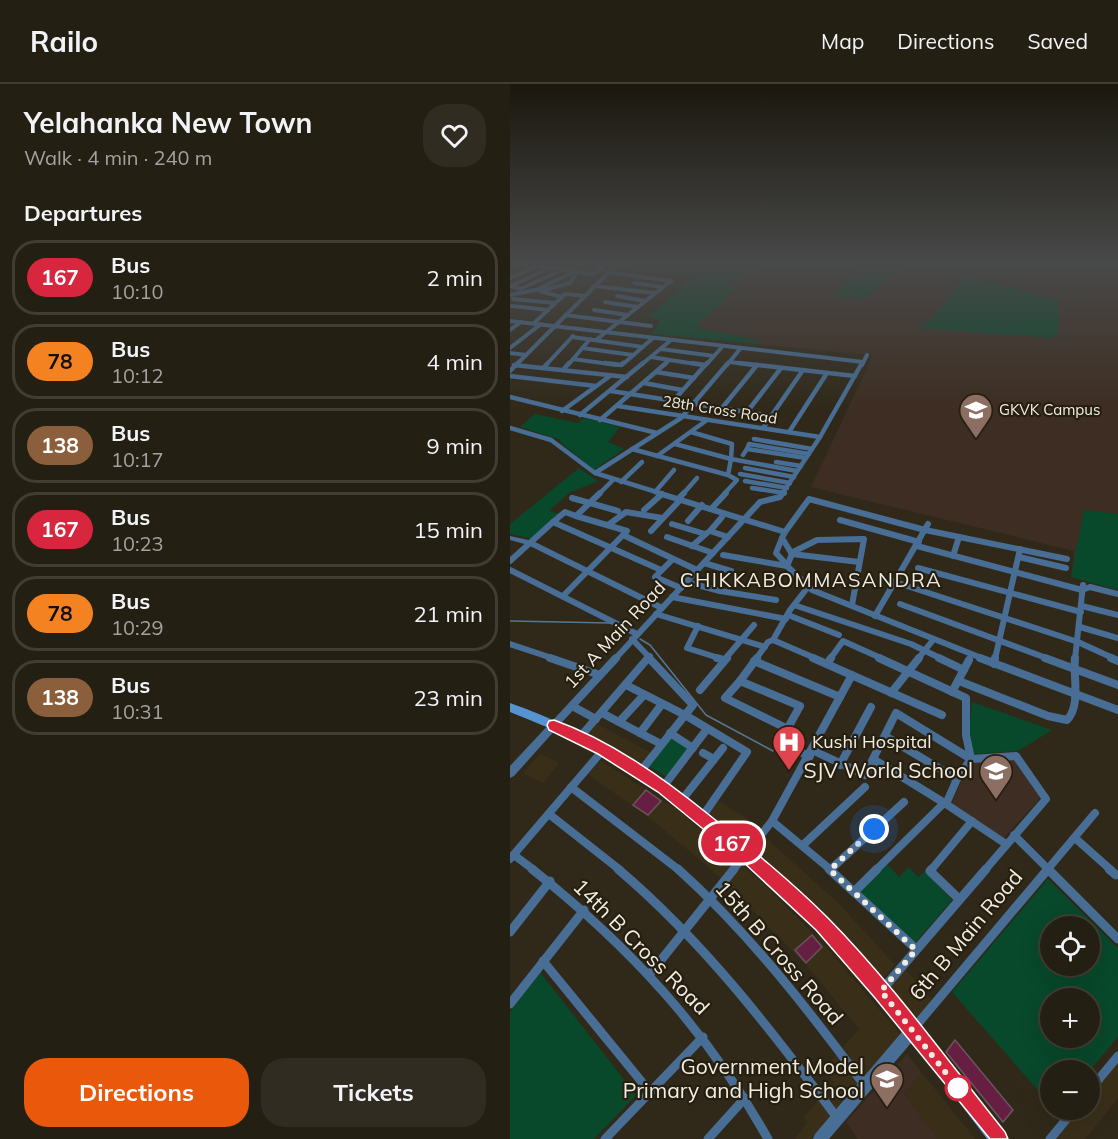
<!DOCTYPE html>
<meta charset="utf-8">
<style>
body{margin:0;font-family:Mulish,sans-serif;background:#302c21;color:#f1f3f6;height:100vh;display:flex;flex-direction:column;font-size:22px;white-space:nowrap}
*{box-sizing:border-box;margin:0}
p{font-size:20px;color:#a3a2a0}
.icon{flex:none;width:33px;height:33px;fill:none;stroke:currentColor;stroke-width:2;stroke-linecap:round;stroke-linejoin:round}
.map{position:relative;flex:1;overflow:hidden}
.side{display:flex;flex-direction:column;background:#241f13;width:510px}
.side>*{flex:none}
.badge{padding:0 12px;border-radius:20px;font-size:21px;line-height:39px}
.buttons{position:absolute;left:530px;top:832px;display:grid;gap:12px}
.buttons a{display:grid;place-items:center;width:60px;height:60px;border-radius:50%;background:#241f13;box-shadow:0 6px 24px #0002,0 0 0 2px #413d33;font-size:30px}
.you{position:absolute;width:30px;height:30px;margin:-15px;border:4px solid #fff;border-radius:50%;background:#1a73e8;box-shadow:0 0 0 9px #1a73e833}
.map>.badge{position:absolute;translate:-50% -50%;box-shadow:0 0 0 3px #fff}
h2{padding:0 24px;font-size:22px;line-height:54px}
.round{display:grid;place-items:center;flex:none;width:63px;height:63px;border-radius:24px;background:#302c21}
.summary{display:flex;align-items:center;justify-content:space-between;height:102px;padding:0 24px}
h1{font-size:28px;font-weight:700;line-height:45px}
.button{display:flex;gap:12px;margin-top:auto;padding:12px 24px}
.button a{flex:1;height:69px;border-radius:24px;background:#ea580c;color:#fff;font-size:24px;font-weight:700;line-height:69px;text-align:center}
.button a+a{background:#302c21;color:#f1f3f6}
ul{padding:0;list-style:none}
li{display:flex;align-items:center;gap:18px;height:75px;margin:0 12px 9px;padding:0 12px;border:3px solid #413d33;border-radius:24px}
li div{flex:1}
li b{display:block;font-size:22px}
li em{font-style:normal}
li .badge{min-width:66px;font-weight:700;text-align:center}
header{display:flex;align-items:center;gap:36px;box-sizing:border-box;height:84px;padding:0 30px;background:#241f13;border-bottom:2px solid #413d33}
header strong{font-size:28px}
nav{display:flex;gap:33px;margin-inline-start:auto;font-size:21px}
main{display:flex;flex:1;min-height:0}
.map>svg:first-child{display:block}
.built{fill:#392f19}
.education{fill:#3d2d22}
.green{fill:#08482b;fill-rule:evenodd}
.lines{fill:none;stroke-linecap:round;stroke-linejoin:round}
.stream{stroke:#557792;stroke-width:1.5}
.building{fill:#661f43;stroke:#69555d;stroke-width:1.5}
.minor-far4{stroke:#486e96;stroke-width:4}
.minor-far3{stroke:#486e96;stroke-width:4.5}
.minor-far2{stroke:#486e96;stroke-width:6}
.minor-far1{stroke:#486e96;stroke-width:8}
.minor{stroke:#486e96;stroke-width:9}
.tertiary{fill:#486e96;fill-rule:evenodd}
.secondary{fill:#5593d3;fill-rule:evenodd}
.line{fill:#d7263d;stroke:#fff;stroke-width:1.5}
.walk{stroke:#f2ede3;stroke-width:6;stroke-dasharray:0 10.8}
.stop-dot{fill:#fff;stroke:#d7263d;stroke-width:3}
.labels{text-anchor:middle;stroke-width:4.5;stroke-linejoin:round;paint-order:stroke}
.far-street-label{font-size:15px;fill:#f2ede3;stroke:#261f10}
.far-poi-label{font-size:15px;fill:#f2ede3;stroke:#261f10;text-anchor:start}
.street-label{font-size:18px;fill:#f2ede3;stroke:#261f10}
.poi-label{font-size:18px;fill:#f2ede3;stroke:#261f10;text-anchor:start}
.neighbourhood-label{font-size:20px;letter-spacing:1.5px;fill:#f2ede3;stroke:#261f10}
.near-poi-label{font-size:21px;fill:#f2ede3;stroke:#261f10;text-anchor:end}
.near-street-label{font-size:21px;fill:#f2ede3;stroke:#261f10}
</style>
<header>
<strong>Railo</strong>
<nav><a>Map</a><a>Directions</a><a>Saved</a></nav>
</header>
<main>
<section class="side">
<div class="summary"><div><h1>Yelahanka New Town</h1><p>Walk · 4 min · 240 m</p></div><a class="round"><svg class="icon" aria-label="heart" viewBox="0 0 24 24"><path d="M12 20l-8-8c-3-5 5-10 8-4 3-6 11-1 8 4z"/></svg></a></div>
<h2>Departures</h2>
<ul>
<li><span class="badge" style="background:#d7263d;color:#fff">167</span><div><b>Bus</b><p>10:10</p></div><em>2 min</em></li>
<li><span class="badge" style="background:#f58220;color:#111">78</span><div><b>Bus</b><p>10:12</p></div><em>4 min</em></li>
<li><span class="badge" style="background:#8b5e3c;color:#fff">138</span><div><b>Bus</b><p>10:17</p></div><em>9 min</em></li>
<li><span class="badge" style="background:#d7263d;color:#fff">167</span><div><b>Bus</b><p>10:23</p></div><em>15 min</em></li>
<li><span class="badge" style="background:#f58220;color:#111">78</span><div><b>Bus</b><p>10:29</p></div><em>21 min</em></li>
<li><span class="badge" style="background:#8b5e3c;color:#fff">138</span><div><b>Bus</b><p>10:31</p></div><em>23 min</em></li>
</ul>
<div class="button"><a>Directions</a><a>Tickets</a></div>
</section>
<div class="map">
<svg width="608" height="1055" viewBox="0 0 608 1055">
<rect width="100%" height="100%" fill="#302919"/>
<!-- built -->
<g class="built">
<path d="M84 638 143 670 134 681 75 649Z"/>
<path d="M30 670 49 679 33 699 13 689Z"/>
<path d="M91 677 165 724 226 777 212 795 144 737 78 690Z"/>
<path d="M207 716 254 745 240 763 198 728Z"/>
<path d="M255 753 328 819 385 881 373 894 292 809 244 768Z"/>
<path d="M232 781 259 805 317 864 392 952 304 1055H285L297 1039 294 1033 323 998 314 985 349 945 299 884 216 799Z"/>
<path d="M393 883 422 916 404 936 378 902Z"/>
<path d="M608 977V1014L575 1055H545L568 1026H579V1013Z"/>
<path d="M412 989 465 1055H428L394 1010Z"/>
</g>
<!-- education -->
<g class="education">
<path d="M126 178H608V506L561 493 564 467 301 403 363 271 142 250 151 236 138 233 184 192 120 183Z"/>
<path d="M507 676 531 713 494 754 442 720 452 694 464 678Z"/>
<path d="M397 970 412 989 394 1010 428 1055H348L336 1038Z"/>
</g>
<!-- green -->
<g class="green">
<path d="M126 178H256L216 199V201L229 203 185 243 250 257 249 260 142 250 151 236 138 233 184 192 120 183Z"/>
<path d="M354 178H399L401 179 353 216 322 211Z"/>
<path d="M454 191 549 216 548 248 543 254 409 244 426 231Z"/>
<path d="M25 330 68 339 74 334 110 343 98 358 114 365 84 386 50 358 51 356 10 343Z"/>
<path d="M69 384 88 397 59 409 39 427 49 430 22 455 0 450V440Z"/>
<path d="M574 426 608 430V506L561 493Z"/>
<path d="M462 618 542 646 508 667 461 670 458 659Z"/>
<path d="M161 652 180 665 157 693 138 682Z"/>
<path d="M377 780 389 793 399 783 408 793 415 787 442 816 405 859 348 806Z"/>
<path d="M538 795 608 864V953L579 987H540V1020L442 908ZM540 843H579V882H540ZM540 915H579V954H540Z"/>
<path d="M30 888 126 1011 84 1055H0V928Z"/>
</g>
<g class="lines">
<!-- stream -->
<g class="stream">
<path d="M0 537 101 539"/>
<path d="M130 555 140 561 196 631 263 667"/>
</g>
</g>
<!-- building -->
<g class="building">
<path d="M136 706 151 717 138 731 123 721Z"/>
<path d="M236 737 248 745 239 756 220 744 224 738 231 743Z"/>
<path d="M302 851 312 863 296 879 285 866Z"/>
<path d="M445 956 503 1026 493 1038 436 968Z"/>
</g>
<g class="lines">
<!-- minor-far4 -->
<g class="minor-far4">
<path d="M8 178 82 190 94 183"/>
<path d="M65 178 94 183"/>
<path d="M98 188 161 197"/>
<path d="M0 194 27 182"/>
<path d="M124 199 153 203"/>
<path d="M84 202 145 209"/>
<path d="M12 204 52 186"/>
<path d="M11 205 1 202 40 184"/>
<path d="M33 206 60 199 68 187"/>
<path d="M30 207 52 213"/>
<path d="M0 211 26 206 66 187"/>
<path d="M107 212 135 217"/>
<path d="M3 215 45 219"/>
<path d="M95 218 128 223"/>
<path d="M2 222 38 226"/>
<path d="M84 226 118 231"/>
<path d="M55 231 141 242"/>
<path d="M0 237 353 278"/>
<path d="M24 239 55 210 75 212"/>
<path d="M0 246 11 238"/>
<path d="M62 253 133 263"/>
<path d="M86 256 161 197"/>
<path d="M0 264 31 240"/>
<path d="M72 264 123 271"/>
<path d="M151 265 204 272"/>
<path d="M0 269 16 271"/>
<path d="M141 273 192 281"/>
<path d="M63 275 107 281"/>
<path d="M220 278 243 281"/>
<path d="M6 281 109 178"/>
<path d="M36 281 63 252"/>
<path d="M58 281 80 255"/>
<path d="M112 281 143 254"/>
<path d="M131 281 161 256"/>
<path d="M154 281 159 276"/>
<path d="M196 281 212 263"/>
<path d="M217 281 230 265"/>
<path d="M352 281 357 271"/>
</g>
<!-- minor-far3 -->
<g class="minor-far3">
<path d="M95 279 111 281 113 279"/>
<path d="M182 279 195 281"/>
<path d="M229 279 345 292"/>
<path d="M4 281 117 293"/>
<path d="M33 284 38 279"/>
<path d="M53 286 59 279"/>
<path d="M0 287 8 279"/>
<path d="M146 288 184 294"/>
<path d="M0 292 86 302"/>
<path d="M134 299 172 306"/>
<path d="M101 307 262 332"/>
<path d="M0 313 147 349"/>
<path d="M163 317 197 279"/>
<path d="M108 322 310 353"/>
<path d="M212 324 247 281"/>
<path d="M52 327 100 292"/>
<path d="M237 328 271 284"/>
<path d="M70 331 133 279"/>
<path d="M90 336 156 279"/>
<path d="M0 344 41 356 85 389 153 410"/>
<path d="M253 344 293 286"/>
<path d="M181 348 222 360 221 375 287 387"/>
<path d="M279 348 317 289"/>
<path d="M244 355 302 365"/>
<path d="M165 360 221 375 218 391 227 396 214 410"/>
<path d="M122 365 218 391"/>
<path d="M237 365 239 360 299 370"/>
<path d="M233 371 237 365 296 374"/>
<path d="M147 372 197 336"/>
<path d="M266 378 291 382"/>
<path d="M235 384 284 393"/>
<path d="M85 389 171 334 218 279"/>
<path d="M230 390 280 399"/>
<path d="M235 397 277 404"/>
<path d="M111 398 132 378"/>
<path d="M242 404 274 409"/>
<path d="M145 408 164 386"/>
<path d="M89 410 103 396"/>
<path d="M173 410 187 394"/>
<path d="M272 410 310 353 352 279"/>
</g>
<!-- minor-far2 -->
<g class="minor-far2">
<path d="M148 409 275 448 299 415 415 446 557 475"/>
<path d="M271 409H274"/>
<path d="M62 414 108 427"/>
<path d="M169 414 174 409"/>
<path d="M202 424 216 409"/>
<path d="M134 426 152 410"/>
<path d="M212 433 200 447 218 453"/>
<path d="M330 436 409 458"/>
<path d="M178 437 192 421"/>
<path d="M43 438 55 428 66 432"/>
<path d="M162 440 195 450"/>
<path d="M98 441 116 428 152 434"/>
<path d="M141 447 171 415"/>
<path d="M275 448 272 454 282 470 277 482 302 506 474 575"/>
<path d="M113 451 187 486"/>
<path d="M157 453 203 469"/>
<path d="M272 454 266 469 277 481"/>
<path d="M182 462 197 449"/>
<path d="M407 462 572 506 580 503 608 510"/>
<path d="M281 469 307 456 354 455 342 521"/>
<path d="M282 470 349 478"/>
<path d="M213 471 277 482"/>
<path d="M443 472 449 453"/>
<path d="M509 473 556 484"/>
<path d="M162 476 145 493 171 504"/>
<path d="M0 477 43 438 151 486"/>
<path d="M194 479 221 487"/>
<path d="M408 484 571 528"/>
<path d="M0 486 127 550"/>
<path d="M176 498 210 507 266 516"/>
<path d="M385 498 568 558 605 575"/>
<path d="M53 512 117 447 66 432 90 409"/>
<path d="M162 513 276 535"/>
<path d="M390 520 539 575"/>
<path d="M284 521 401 560 432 575"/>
<path d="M572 522 608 531"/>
<path d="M146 530 255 563"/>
<path d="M278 531 329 551"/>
<path d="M365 532 418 440"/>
<path d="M188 542 177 564 212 575"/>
<path d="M570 543 608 554"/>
<path d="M122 555 141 575"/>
<path d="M263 556 307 575"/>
<path d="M0 560 45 575"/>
<path d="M105 575 250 418 270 413 273 409"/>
<path d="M137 575 140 572"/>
<path d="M215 575 244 541"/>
<path d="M246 575 258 558 263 556 280 526 298 503"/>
<path d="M320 575 333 557 373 575"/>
<path d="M408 575 423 556"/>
<path d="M485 575 510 465"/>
<path d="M565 575 573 501"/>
</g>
<!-- minor-far1 -->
<g class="minor-far1">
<path d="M40 574 90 591"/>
<path d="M207 574 214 576"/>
<path d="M247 574 230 597 290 622 269 660 300 672"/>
<path d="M303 574 432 631"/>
<path d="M369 574 456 614V651L461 675"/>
<path d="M429 574 454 586"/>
<path d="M470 574 608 626"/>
<path d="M535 574 608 601"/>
<path d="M601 574 608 577"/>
<path d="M244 577 330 613"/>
<path d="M317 580 321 574"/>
<path d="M484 580 485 574"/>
<path d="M230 597 215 614 278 645"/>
<path d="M449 597 538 632 557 636C571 622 563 592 565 574"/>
<path d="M116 601 175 631 237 668 192 733"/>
<path d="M190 606 217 574"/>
<path d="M442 608 459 576"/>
<path d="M381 609 409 574"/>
<path d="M62 622 86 635"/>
<path d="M92 629 109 638 134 611"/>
<path d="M109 638 151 660"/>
<path d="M44 641 106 574"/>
<path d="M130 649 152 620"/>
<path d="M160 649 183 664"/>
<path d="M375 652 447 695"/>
<path d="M70 653 138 574"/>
<path d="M302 666 355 691 386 629 461 675 506 672 536 715 475 786"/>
<path d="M193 669 204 675"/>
<path d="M363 675 436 720 447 695 461 675"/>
<path d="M330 681 361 623"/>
<path d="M130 688 183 621 139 574"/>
<path d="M61 703 169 786"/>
<path d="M153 703 197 645"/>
<path d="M171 717 213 664"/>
<path d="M436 720 496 760"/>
<path d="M39 730 110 786"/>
<path d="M262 737 321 786"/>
<path d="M504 751 539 786"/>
<path d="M565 754 601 786"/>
<path d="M293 761 355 703"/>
<path d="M4 771 24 786"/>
<path d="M0 775 93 666"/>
<path d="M223 786 262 737 342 591"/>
<path d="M320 786 394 718"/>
<path d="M366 786 434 719"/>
<path d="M421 786 462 737"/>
<path d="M537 786 585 729"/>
</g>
<!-- minor -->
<g class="minor">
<path d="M22 785C119 862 197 946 258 1055"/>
<path d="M108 785C194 858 261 946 328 1035"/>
<path d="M168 785C239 849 298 925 355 1002"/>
<path d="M319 785 406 865"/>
<path d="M422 785 420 787 449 815"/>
<path d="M538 785 608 855"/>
<path d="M599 785 606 791"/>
<path d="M344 808 367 785"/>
<path d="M0 848 40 797"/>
<path d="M33 877 140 1008"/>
<path d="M139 891 224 785"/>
<path d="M371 907 476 785"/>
<path d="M0 920 74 826"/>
<path d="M404 944 538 785"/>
<path d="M579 1007 608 972"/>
<path d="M95 1055 193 953"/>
<path d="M198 1055 235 1014"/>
<path d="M540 1055 564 1026"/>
</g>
<!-- tertiary -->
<g class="tertiary">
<path d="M0 452 23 457 155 522 156 524 152 527 149 526 18 461 0 456Z"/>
<path d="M44 637 47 638 49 641 47 644 4 692 0 694V682L41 638Z"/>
<path d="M402 940 407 942 409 947 407 952 319 1055H303L305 1050 397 942Z"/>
</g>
<!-- secondary -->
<path class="secondary" d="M0 619C141 669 265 774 363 885 409 938 450 994 493 1049L495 1055H477C437 1002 398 948 355 897 277 805 173 713 67 657 45 646 22 637 0 628Z"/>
</g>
<!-- sky -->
<linearGradient id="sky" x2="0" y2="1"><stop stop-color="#1a170e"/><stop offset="0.55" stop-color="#484949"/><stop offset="1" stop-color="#484949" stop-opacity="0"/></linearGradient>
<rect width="608" height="326" fill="url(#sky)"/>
<!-- line -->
<path class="line" d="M44 636C100 656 152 693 198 730 239 763 281 797 318 834 383 900 437 976 495 1048L498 1055H480L365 914 306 846 231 776 148 708 88 670 39 646 37 641 39 637Z"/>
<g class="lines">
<!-- walk -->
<path class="walk" d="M364 745 320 786 406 866 371 907 448 1004"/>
</g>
<!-- icons -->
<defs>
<symbol id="university-pin" viewBox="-11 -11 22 30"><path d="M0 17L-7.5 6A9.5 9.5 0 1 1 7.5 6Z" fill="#8d6e63" stroke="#261f10"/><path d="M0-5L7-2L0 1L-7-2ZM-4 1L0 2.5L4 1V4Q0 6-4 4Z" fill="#fff"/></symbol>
<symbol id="hospital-pin" viewBox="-11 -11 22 30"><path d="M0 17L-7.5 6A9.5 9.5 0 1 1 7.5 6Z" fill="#e0444e" stroke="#261f10"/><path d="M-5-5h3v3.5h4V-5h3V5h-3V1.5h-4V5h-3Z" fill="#fff"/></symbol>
<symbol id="school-pin" viewBox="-11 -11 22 30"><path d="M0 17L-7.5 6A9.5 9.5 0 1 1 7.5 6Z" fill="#8d6e63" stroke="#261f10"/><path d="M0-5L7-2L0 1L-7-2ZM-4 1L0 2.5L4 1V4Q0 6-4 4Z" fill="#fff"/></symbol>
</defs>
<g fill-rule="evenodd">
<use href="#university-pin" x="447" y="307" width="38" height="52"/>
<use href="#hospital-pin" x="260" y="639" width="38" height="52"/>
<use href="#school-pin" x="467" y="668" width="38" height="52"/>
<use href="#school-pin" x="358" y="976" width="38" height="52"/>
</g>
<!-- markers -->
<circle class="stop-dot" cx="448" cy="1004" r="12"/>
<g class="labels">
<!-- far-street labels -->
<g class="far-street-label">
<text transform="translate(210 326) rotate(9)" y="5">28th Cross Road</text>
</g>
<!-- far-poi labels -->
<g class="far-poi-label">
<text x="489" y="331">GKVK Campus</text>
</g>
<!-- street labels -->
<g class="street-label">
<text transform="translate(105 551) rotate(-47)" y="6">1st A Main Road</text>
</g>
<!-- poi labels -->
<g class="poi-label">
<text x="302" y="664">Kushi Hospital</text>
</g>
<!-- neighbourhood labels -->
<g class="neighbourhood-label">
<text x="301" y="503">CHIKKABOMMASANDRA</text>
</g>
<!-- near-poi labels -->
<g class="near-poi-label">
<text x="463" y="694">SJV World School</text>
<text x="354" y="990">Government Model<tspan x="354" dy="24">Primary and High School</tspan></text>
</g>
<!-- near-street labels -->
<g class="near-street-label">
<text transform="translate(456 851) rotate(-50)" y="7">6th B Main Road</text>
<text transform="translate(131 863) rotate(45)" y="7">14th B Cross Road</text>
<text transform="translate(269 869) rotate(49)" y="7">15th B Cross Road</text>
</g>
</g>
</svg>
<div class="buttons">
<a><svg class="icon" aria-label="locate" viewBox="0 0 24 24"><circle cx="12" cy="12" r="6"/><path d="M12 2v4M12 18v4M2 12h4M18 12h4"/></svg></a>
<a>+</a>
<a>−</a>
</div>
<div class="you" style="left:364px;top:745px"></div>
<b class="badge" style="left:222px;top:759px;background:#d7263d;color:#fff">167</b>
</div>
</main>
